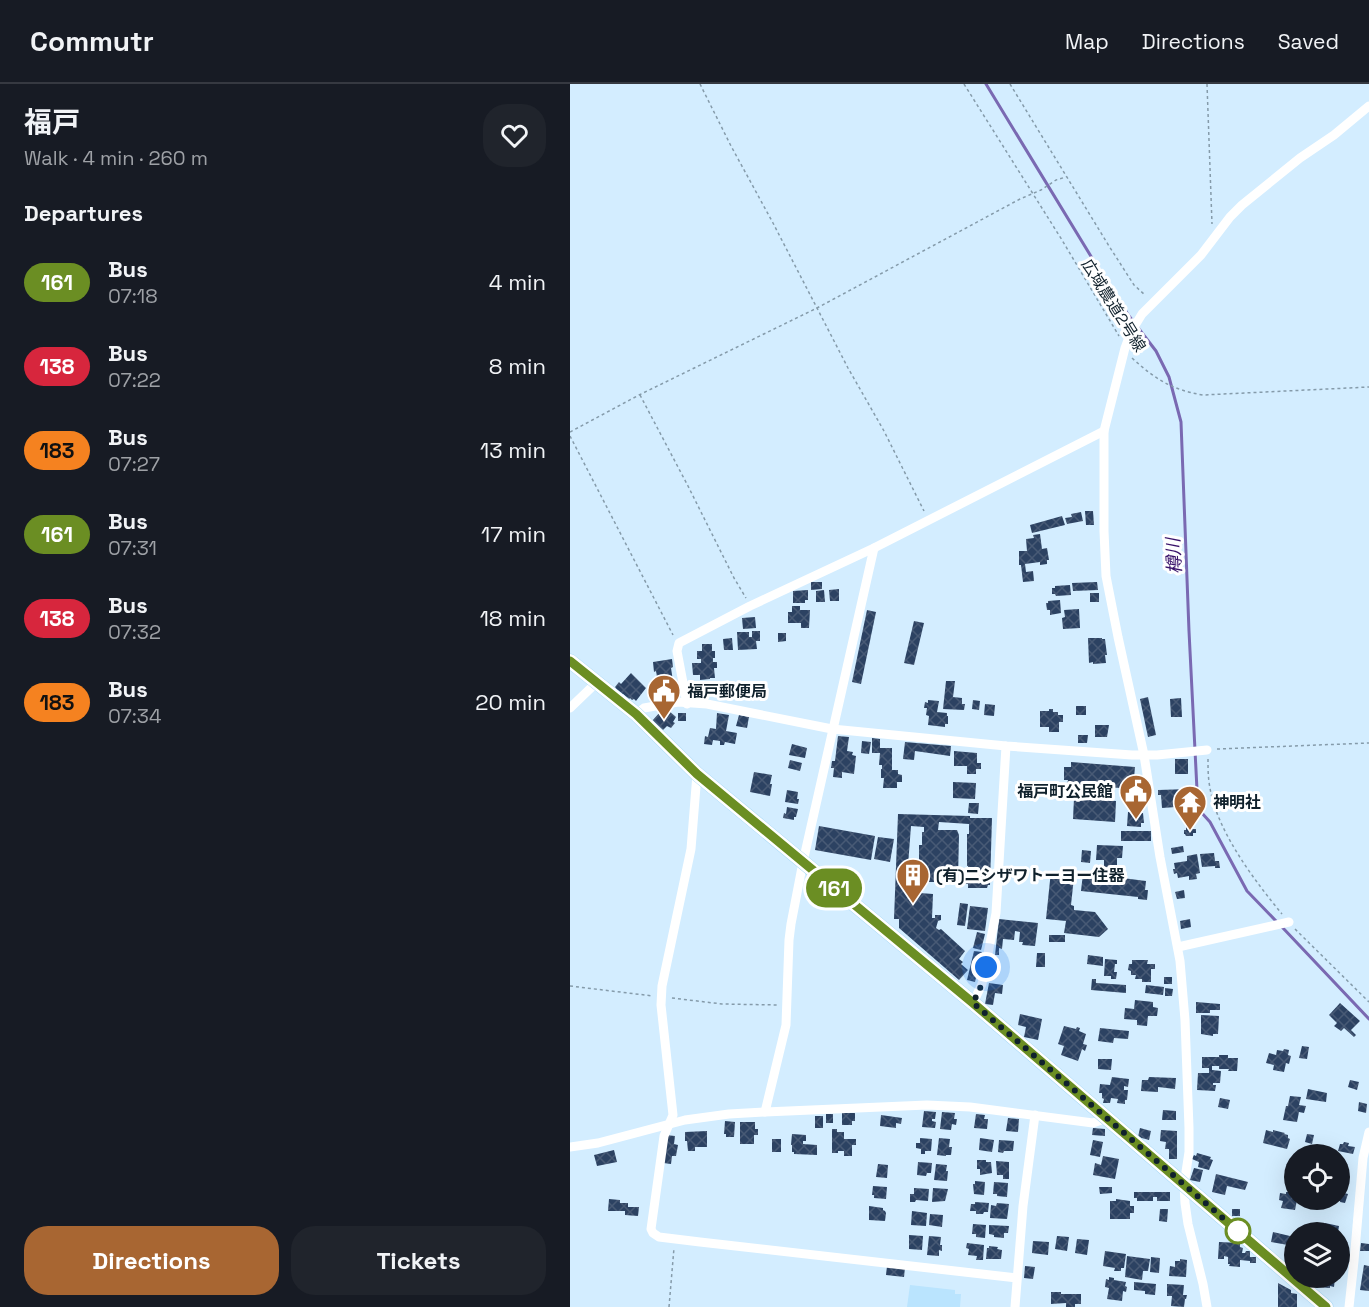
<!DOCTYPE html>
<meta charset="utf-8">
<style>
body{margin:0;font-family:"Space Grotesk","Noto Sans JP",sans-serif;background:#20242c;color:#f1f3f6;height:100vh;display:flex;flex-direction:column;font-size:22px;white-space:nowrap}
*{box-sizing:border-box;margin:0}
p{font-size:20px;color:#9ea1a6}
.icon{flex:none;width:33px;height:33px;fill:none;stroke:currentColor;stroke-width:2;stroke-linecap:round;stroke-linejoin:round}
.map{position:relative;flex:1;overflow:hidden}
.sheet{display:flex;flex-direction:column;background:#171b24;width:570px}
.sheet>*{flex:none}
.badge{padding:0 12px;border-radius:20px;font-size:21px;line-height:39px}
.controls{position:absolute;left:714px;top:1060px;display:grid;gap:12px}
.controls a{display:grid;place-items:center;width:66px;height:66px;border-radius:50%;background:#171b24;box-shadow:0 6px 24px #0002;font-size:30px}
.you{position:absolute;width:30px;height:30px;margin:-15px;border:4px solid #fff;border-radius:50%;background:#1a73e8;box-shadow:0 0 0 9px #1a73e833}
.map>.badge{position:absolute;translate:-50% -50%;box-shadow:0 0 0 3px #fff}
h2{padding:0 24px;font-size:22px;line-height:54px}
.round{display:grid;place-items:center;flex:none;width:63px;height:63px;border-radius:24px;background:#20242c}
.head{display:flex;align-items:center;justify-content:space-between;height:102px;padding:0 24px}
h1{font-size:28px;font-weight:700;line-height:45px}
.primary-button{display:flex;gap:12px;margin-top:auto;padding:12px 24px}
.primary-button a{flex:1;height:69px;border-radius:24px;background:#a86632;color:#fff;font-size:24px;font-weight:700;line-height:69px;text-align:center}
.primary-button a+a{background:#20242c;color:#f1f3f6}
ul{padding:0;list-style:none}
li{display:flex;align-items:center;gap:18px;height:84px;padding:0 24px}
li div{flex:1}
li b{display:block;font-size:22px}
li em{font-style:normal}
li .badge{min-width:66px;font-weight:700;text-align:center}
header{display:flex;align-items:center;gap:36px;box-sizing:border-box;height:84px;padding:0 30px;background:#171b24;border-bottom:2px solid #363941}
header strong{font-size:28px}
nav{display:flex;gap:33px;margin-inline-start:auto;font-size:21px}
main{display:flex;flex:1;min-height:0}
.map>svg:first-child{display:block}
.built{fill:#bae4fe}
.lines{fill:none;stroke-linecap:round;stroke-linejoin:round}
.stream{stroke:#7a69b2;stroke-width:3}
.building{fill:url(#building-cross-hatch)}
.path{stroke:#859baa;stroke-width:1.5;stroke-dasharray:3 3;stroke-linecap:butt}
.street{stroke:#fff;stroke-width:9}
.primary{stroke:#a9d9f7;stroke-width:15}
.line-casing{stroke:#fff;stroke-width:14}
.line{stroke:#6b8e23;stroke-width:9}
.walk{stroke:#10212c;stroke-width:6;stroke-dasharray:0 10.8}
.stop-dot{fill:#fff;stroke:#6b8e23;stroke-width:3}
.labels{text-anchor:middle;stroke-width:6;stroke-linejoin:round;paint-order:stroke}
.street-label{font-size:16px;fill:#10212c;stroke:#fff}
.poi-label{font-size:16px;font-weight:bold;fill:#10212c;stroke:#fff;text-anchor:start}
.water-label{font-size:18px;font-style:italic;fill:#3a136b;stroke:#fff}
</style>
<header>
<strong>Commutr</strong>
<nav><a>Map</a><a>Directions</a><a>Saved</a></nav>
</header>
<main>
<section class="sheet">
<div class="head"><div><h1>福戸</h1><p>Walk · 4 min · 260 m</p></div><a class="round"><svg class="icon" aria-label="heart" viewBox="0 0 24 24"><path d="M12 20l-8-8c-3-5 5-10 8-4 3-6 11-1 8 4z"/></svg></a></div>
<h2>Departures</h2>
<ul>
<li><span class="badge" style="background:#6b8e23;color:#fff">161</span><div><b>Bus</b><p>07:18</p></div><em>4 min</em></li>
<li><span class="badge" style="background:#d7263d;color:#fff">138</span><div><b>Bus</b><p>07:22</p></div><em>8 min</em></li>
<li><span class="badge" style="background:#f58220;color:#111">183</span><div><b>Bus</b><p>07:27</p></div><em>13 min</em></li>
<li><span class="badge" style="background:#6b8e23;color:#fff">161</span><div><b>Bus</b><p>07:31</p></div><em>17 min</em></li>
<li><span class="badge" style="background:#d7263d;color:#fff">138</span><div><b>Bus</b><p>07:32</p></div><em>18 min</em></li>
<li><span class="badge" style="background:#f58220;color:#111">183</span><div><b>Bus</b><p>07:34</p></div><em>20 min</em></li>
</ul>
<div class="primary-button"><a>Directions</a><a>Tickets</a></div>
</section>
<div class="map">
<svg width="799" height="1223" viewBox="0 0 799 1223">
<defs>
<pattern id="building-cross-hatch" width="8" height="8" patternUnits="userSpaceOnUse" patternTransform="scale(1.5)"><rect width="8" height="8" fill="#2c4262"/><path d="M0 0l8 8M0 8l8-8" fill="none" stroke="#485a75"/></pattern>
</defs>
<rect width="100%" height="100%" fill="#d3edff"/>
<!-- built -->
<path class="built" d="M340 1201 385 1206V1210H391L390 1223H337Z"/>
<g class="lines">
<!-- stream -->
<g class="stream">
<path d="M416 0 522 174 559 232 586 267 599 293 611 338 619 547 627 706 631 728 640 738 677 807 707 838"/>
<path d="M712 843 799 935"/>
</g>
</g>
<!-- building -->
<g class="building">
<path d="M515 427H523L524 441H516Z"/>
<path d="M511 428 513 437 497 440 495 434 502 433 501 430Z"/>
<path d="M492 432 495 441 462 449 460 441Z"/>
<path d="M470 450 472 465 477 464 479 476H477V480L470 481V478L455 480 456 488 463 487 464 497 453 498 451 481H449V467H457L456 455 464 454 463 451Z"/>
<path d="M241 498H252V505L241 506Z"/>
<path d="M527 498 528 506 503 507 502 499Z"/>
<path d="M500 501 501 511 486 512 485 510H482V504H485V502Z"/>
<path d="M269 505V517H260L259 506Z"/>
<path d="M238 506V516H235V519H223V507Z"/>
<path d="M254 506 255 518H246V507Z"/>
<rect x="520" y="509" width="9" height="9"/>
<path d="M490 516 491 529 480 531V526H477L476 519H478V517Z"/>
<path d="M222 522H230V526H240L239 544H231V539H218V528H222Z"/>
<path d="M509 525 510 544 493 545 492 534 495 533 494 526Z"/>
<path d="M297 526 306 528 291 600 282 598Z"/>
<path d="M185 533 186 544 173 545 172 534Z"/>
<path d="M344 537 354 539 344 581 334 579Z"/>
<path d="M182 547H190V557H186L187 565 168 566 167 548H179V553H182Z"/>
<path d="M208 549H216V557L208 558Z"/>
<path d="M162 554 163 566H154L153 555Z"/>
<path d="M518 554H532V555H535L537 571H535L536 579 523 580V578L519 579Z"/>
<path d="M132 560H142V567H145V574H143V578H147V584H144L145 594H140V595L130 596V591H123L122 579H131V575H127V567H132Z"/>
<path d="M102 575 103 583 101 584 103 597H99L100 602 93 603 92 599H88L86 587 84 588 83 578Z"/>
<path d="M61 589 76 604 66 617 64 615 62 616 60 614 59 615 53 610 51 612 45 603 49 598 51 600Z"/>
<path d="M376 597H385L383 613 392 614V620H395L394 626 373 625Z"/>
<path d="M95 604 96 612 83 614 82 606Z"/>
<path d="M578 613 586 651 578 653 570 615Z"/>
<path d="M611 614 612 633H601L600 615Z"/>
<path d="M358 616 369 617 367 628 377 629V632H378V640H375V643L358 641 359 632 356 631 357 624H354L355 618 358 619Z"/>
<path d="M403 616 410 617 409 626 402 625Z"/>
<path d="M415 620 425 621 424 632 414 631Z"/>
<rect x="506" y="622" width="10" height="9"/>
<path d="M479 625H483V628H488V631H493V638H489V648H479V643H470V627H479Z"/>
<path d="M98 626 106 633 103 638 105 639 101 644 97 642 93 646 82 637 91 627 95 630Z"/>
<rect x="108" y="629" width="8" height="8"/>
<path d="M147 629 159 631 156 647 167 649 165 660 155 658 154 661H150V657L143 656 142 661 134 660 135 652 138 653 140 644 146 645Z"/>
<path d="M169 631 179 633 177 644 166 642Z"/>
<path d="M525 641H539L537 653H525Z"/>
<path d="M508 651H518L517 659H508Z"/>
<path d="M268 652 279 653 277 667 283 668 282 671 286 672 284 690 272 688V694L263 693 264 684H261L262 677H265Z"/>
<path d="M302 654 310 655V664H322V686H328V690L332 691V698H327V704H313L314 694H311V685H312V681H309L310 669H302Z"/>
<path d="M292 657 301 658 299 670 291 669Z"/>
<path d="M335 658 381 662 380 672 345 667 344 676 333 675Z"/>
<path d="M222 660 237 664 235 674 219 671Z"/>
<path d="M384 667 407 669V679H411V685H406V690H397V682H384Z"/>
<rect x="605" y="675" width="13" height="15"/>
<path d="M220 676 232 679 230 687 218 684Z"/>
<path d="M501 678 565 683 563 705 497 700 498 696H494V683H501Z"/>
<path d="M184 688 202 691 200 700H202L200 712 180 708Z"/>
<path d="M383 698 406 699 405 715 383 714Z"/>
<path d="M619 705 620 722 592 724 591 711H588V706Z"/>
<path d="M217 706 228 708 227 715H229L228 720 215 718Z"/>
<path d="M504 714 546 717 545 738 503 735Z"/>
<path d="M399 719H409L408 730 398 729Z"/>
<path d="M217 723 228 725 226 733H224V736L213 734 214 729 216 730Z"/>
<path d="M558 728 573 729 574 739H571V743L557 742Z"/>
<path d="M328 730 400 732V734H422L420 801H418L417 804H398V800H395V792H398V782H397V750H399V740L369 738 368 746H387L389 751 388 795H384V798H374V795H370V798H356V795H352L351 781 349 780V761H352V748H354V743L341 742 337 795H350V809L363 810 362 834H365V831H371V836L368 837 366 844 369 846 371 845 395 867 389 875 393 878 391 880 398 886 389 896 329 844V835H324Z"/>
<path d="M249 742 305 752 301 776 245 766Z"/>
<path d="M616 743H622V745H626V749H623V752H616L615 750H614V746H616Z"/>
<rect x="551" y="747" width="30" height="10"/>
<path d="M308 753 324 755 320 778 304 775Z"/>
<path d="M527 761 553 762 552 774H547V784L534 783V776H526Z"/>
<path d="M613 762 614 768 602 770 601 764Z"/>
<path d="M512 766 521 767 520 779 511 778Z"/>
<path d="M644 769 645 777H649L650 784H645V782L632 783 630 770Z"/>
<path d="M627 770 630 789 626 790 627 795 619 796V792L608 794 607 789 604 790 603 785H605L604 779 617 777V772Z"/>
<path d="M481 787 502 789 501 793H504L501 821 504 822V826L525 828 538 845 529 853 494 849 496 837 476 835Z"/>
<path d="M513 789 576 797 575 806H578L577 816 568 815V813L511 807Z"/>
<path d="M614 806 615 814 607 815 605 808Z"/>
<path d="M390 819 398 820 395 842 387 841Z"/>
<path d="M400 822 418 824 415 847 397 845Z"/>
<path d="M429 835 468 839 465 862 452 861 453 858H449L450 848 445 847 444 856 433 855 432 865 429 864V871H425Z"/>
<path d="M620 835 621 843 611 845 610 837Z"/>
<path d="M407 848 415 850 411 866 403 864Z"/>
<rect x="479" y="851" width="16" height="7"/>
<path d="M404 867 412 868 405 898 397 896Z"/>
<path d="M467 869H475V883H466Z"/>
<path d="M518 871 533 873V882L517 880Z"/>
<path d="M535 875 547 876V880H545L544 888H547L546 895H541V892H534Z"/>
<path d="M562 876H578L577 880H585V885H581V898H572V895H565L566 891H561V887L558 886 559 880H562Z"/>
<rect x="594" y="893" width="8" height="7"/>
<path d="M522 895H526V899L556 901V909L521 906Z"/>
<path d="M419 899 433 901 432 910 425 909 423 921 415 920Z"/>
<path d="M576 901 594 903 593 911 575 909Z"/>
<path d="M595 904 603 905 602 912H595Z"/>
<path d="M565 916 583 918V923L588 924 587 932H578L577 942 567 941V936L554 935 555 924 564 925Z"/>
<path d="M626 918 650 920V926H640V929H626Z"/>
<path d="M770 919 790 937 781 946 786 951 784 953 774 944 771 947 764 942 767 939 759 931Z"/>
<path d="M450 930 472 935 468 956 454 953 456 943 448 941Z"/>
<path d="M631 931 649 932 648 950H643V952L631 950Z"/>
<path d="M494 942 506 945 507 943 510 944 509 947 516 950 513 960 517 961 515 967 512 965 508 977 491 971 494 962 488 960Z"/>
<path d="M530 944 559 947 558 955 544 954 543 959 528 957Z"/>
<path d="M732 962 739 963 737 975 729 974Z"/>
<path d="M714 965 719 966 718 971 721 972 719 980 716 979 714 988 703 986 704 981 696 979 699 969 706 971 707 966 713 967Z"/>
<path d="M649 971H658V974H668L667 987H658L659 985H649V982H642V986L651 987 650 999H643V1001H646L645 1007 627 1006 628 989H639V984H632V973H649Z"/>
<path d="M528 975H542L541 986 528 985Z"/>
<path d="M542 993 559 995 558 1003 554 1002V1006H558L557 1016H555V1020L547 1019 548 1015 541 1014 540 1019H533L534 1015 532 1014V1009H529L530 1000 540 1001Z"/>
<path d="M579 993 606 994 605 1005 588 1003V1008L571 1007 572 996H578Z"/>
<path d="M780 996 789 998 787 1006 778 1003Z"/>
<path d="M738 1005 757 1009 756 1018 736 1015Z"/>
<path d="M720 1012 731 1013 729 1021 736 1022 734 1029 729 1028 727 1038 713 1036 716 1022H718Z"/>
<path d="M650 1014 660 1016 658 1025 648 1023Z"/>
<path d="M789 1018 797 1020 796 1029 788 1027Z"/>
<path d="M593 1026 606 1027V1036H592Z"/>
<path d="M354 1027 366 1028 365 1035H362V1037L366 1038 365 1044 352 1043Z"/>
<path d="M372 1028 385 1029 384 1035H387L386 1041 382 1040 381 1046 370 1045Z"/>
<path d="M272 1029H285V1037H282V1041H272Z"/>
<rect x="256" y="1030" width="7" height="9"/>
<path d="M406 1030 415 1031 414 1035H418L417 1045 404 1044Z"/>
<path d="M311 1031 332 1034 331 1040 326 1039V1044L310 1042Z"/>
<rect x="245" y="1032" width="8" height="12"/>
<path d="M438 1034 449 1035 448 1048 436 1047Z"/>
<path d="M155 1037 165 1038 164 1053H156V1050H154Z"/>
<path d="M170 1038H185V1045H188V1051H184V1060H170Z"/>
<path d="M523 1044 535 1045V1052L522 1051Z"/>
<path d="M570 1044 581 1047 579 1056 568 1053Z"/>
<path d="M262 1045H267V1048H274V1055H286V1061H282V1072H274V1067H268V1069H262Z"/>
<path d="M591 1046 607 1047V1075H599V1065H595L596 1058 590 1057Z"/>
<path d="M696 1046 703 1048V1046L715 1049 714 1050 718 1051V1054L720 1055 717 1065 693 1059Z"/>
<path d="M137 1047V1063H125V1067H118L117 1057H115V1048Z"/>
<path d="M222 1050 236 1051V1057H233V1060L247 1061V1071L224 1070V1068H222V1061H221Z"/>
<path d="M737 1050 744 1051 742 1060 735 1058Z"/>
<path d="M96 1051 105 1052 104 1060 108 1061 106 1072H102L101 1080 93 1079Z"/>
<path d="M350 1054 362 1055 361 1067H355V1070H351V1065L346 1064V1059H350Z"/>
<path d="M369 1054 380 1055 379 1063H382L381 1071H376V1072L367 1071Z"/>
<path d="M410 1054 424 1056 422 1068 409 1066Z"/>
<rect x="202" y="1055" width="9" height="13"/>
<path d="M429 1056 444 1057 443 1067H434L433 1069 428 1068Z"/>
<path d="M523 1056 533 1058 530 1073 520 1071Z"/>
<path d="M774 1058 779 1059 778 1062 785 1063 783 1070 768 1067 770 1060H773Z"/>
<path d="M44 1066 47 1078 27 1082 24 1071Z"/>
<path d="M627 1069 641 1073 640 1075 643 1076 639 1086 628 1083 629 1078 622 1075 624 1071 626 1072Z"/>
<path d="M533 1072 549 1075 545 1095 523 1091 525 1079 531 1081Z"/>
<path d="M407 1076H416V1078H421L422 1089 410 1091V1085H407Z"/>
<path d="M426 1077 439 1078V1095H433V1091H427Z"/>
<path d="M348 1078 362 1079 361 1089H357L356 1092 347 1091Z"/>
<path d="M308 1080 318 1081 317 1094 306 1093Z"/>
<path d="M366 1080 377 1081 376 1087H378L377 1097 364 1096Z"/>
<path d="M624 1084 633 1086 630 1098 620 1096Z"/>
<path d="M646 1090 678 1098 675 1106 657 1102 655 1111 642 1108Z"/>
<path d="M405 1097 415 1098 414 1111 404 1110 403 1100H405Z"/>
<path d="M424 1098 438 1099 437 1113 427 1112V1110H423Z"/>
<path d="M721 1101 724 1102V1116H727L725 1126 711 1124 713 1117 709 1116 710 1109 716 1110V1108H718L719 1103H721Z"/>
<path d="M303 1102 317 1103 316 1115 304 1114V1111H302Z"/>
<path d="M529 1103H542V1109L530 1110Z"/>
<path d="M344 1104 359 1105 358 1117 346 1116 345 1118H340V1110H344Z"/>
<path d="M363 1104 378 1105 375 1117 362 1118Z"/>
<path d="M564 1108H600V1117H587V1113H583V1117H567V1114H564Z"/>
<path d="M770 1108 778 1110 775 1119 770 1118Z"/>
<path d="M39 1115 50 1116V1119H58V1123H69L68 1132 55 1131V1127H38Z"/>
<path d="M546 1115 560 1117V1122H564V1129H560V1135H540V1117H546Z"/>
<path d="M405 1118 419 1119 418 1128H414L413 1130H406V1127H400L401 1120H405Z"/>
<path d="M427 1119 439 1120 437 1135 420 1134 421 1121 426 1122Z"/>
<path d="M299 1122 313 1124V1126L315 1127 316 1129 315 1137 299 1136Z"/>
<path d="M590 1125H598L597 1138 589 1137Z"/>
<rect x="662" y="1125" width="8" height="7"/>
<path d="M342 1127 357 1129 356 1142 341 1141Z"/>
<path d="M360 1130 373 1131 372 1143 359 1141Z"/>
<path d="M755 1139 769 1142 768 1148 754 1146Z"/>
<path d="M403 1140 416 1141 415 1154 406 1153V1150H402Z"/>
<path d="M419 1141 439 1142 438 1149H434V1154L424 1153V1151L419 1150Z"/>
<path d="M703 1148 720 1152 718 1161 701 1158Z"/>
<path d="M339 1151 353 1152 352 1166 339 1165Z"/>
<path d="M359 1152 371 1153 370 1161H372V1167L369 1166V1172L357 1171Z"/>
<path d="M487 1152 499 1153 497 1167 485 1165Z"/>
<path d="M507 1155 519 1156 517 1171 505 1169Z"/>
<path d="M463 1157 479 1158 478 1171 462 1169Z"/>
<path d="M649 1158 670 1159V1163L673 1164 672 1169H675L676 1167H680V1173H686V1179H680V1177L670 1176V1183L659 1182 660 1180H658V1173L654 1172V1175H648Z"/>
<path d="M397 1159 414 1161 413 1176H406L407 1172 398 1171 399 1165 396 1164Z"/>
<path d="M791 1159 799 1160V1167H790Z"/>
<path d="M419 1162 428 1163 427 1165 432 1166 431 1175H416L417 1164H419Z"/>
<path d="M535 1167 556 1170 554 1184H551V1187H544L545 1184 533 1182Z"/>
<path d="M557 1172 580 1175 578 1187H573L572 1196 555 1193Z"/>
<path d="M581 1173 590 1174 589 1189 580 1188Z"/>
<path d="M610 1175 617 1176 616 1193 599 1192 600 1182 605 1183V1177H610Z"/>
<path d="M794 1181 799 1182V1207L790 1206Z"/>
<path d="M317 1182 335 1184 334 1193 316 1191Z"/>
<path d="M455 1182 465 1183 463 1195 454 1194Z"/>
<path d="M539 1193 544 1194V1196L556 1198 555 1202 557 1203 556 1208 553 1207 552 1217 537 1215 539 1204 535 1203 536 1195 539 1196Z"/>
<path d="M748 1194H765L764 1203 760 1202V1204L747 1203Z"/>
<path d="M564 1198 586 1200 585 1211 575 1210V1207L564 1206Z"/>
<path d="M708 1199 721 1206V1209L727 1210V1223H708Z"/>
<path d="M597 1200 614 1201 613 1211H617L616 1215H615L614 1223 601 1222 602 1212H597Z"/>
<path d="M481 1208H491V1210H511V1220H505V1223H496V1219L481 1220Z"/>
</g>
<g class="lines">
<!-- path -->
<g class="path">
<path d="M130 0 161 62 203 139 278 284 314 347 354 427"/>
<path d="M394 0 492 156 549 252"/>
<path d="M440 0 539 162 564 201 575 211"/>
<path d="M637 0 642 140"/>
<path d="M562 274C585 295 602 306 633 311L799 303"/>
<path d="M70 311 118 402 164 494 176 514"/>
<path d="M0 348 69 311 247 224 450 115 471 106 486 96 496 93"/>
<path d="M0 352 103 551"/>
<path d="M647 665 799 659"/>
<path d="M638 675C638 685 638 694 640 704 647 747 684 796 712 830"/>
<path d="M725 845 799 918"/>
<path d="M0 902 83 912"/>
<path d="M102 914 152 920 208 921"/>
<path d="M99 1223 104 1164"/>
</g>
<!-- street -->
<g class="street">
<path d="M117 620 107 567 109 559 180 522 304 464 534 347"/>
<path d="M0 624 26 599"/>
<path d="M66 630 74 624 108 618 137 620 262 645 436 662 562 671H587L637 666"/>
<path d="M127 690 121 765 92 902 91 921 103 1031 94 1052 81 1145 83 1149 89 1153 130 1158 447 1194"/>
<path d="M608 863 719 838"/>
<path d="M403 919 412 900 426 829 436 662"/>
<path d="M195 1028 216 941 219 856 221 840 233 778 304 464"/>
<path d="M0 1063 28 1059 115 1036 159 1030 195 1028 357 1021 400 1023 523 1039 537 1034"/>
<path d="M445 1223 453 1122 465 1031"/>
<path d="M637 1223 633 1200 618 1140 615 1119 614 1101 619 1068V1044L615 936 610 877 590 773 574 671 548 553 536 492 534 447V347L555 264 561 248 572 230 631 171 660 133 672 121 730 74 764 51 799 22"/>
<path d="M779 1223 784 1177 793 1074 799 1048"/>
</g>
<!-- primary -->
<path class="primary" d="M0 577 66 630 127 690 403 919 756 1223"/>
</g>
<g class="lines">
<defs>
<path id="line" d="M0 577 66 630 127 690 403 919 756 1223"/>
</defs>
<!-- line casing -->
<use href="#line" class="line-casing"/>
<!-- line -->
<use href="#line" class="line"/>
<!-- walk -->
<path class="walk" d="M416 883 412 900 403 919 668 1147"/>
</g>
<!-- icons -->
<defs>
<symbol id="civic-pin" viewBox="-11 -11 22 30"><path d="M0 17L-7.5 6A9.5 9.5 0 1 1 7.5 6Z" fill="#a86632" stroke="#fff"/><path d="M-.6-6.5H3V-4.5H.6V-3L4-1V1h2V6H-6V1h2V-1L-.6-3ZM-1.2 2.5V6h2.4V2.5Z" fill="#fff"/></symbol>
<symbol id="temple-pin" viewBox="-11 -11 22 30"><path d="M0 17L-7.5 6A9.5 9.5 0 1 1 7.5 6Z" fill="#a86632" stroke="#fff"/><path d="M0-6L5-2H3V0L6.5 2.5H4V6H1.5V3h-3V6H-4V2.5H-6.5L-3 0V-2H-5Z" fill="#fff"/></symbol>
<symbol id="building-pin" viewBox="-11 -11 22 30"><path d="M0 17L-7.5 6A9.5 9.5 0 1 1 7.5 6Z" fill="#a86632" stroke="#fff"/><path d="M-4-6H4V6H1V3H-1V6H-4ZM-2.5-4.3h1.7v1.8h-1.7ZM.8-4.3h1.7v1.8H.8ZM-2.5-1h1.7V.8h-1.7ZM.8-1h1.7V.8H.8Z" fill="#fff"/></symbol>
</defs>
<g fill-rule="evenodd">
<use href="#civic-pin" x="75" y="588" width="38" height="52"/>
<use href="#civic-pin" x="547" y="688" width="38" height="52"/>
<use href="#temple-pin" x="601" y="699" width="38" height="52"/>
<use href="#building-pin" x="324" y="772" width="38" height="52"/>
</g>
<!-- markers -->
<circle class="stop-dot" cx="668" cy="1147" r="12"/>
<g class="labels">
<!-- street labels -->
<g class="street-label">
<text transform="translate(544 221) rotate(58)" y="6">広域農道2号線</text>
</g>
<!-- poi labels -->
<g class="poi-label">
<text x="117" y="613">福戸郵便局</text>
<text x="543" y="713" text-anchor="end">福戸町公民館</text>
<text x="643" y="724">神明社</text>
<text x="366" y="797">(有)ニシザワトーヨー住器</text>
</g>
<!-- water labels -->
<g class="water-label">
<text transform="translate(604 472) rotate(-93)" y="6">樽川</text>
</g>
</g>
</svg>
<div class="controls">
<a><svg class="icon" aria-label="locate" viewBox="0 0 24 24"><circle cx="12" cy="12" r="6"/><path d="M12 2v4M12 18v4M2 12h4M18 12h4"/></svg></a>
<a><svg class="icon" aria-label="layers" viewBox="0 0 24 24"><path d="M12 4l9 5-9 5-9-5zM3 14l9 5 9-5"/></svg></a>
</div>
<div class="you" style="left:416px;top:883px"></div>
<b class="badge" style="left:264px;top:804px;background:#6b8e23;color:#fff">161</b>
</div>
</main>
